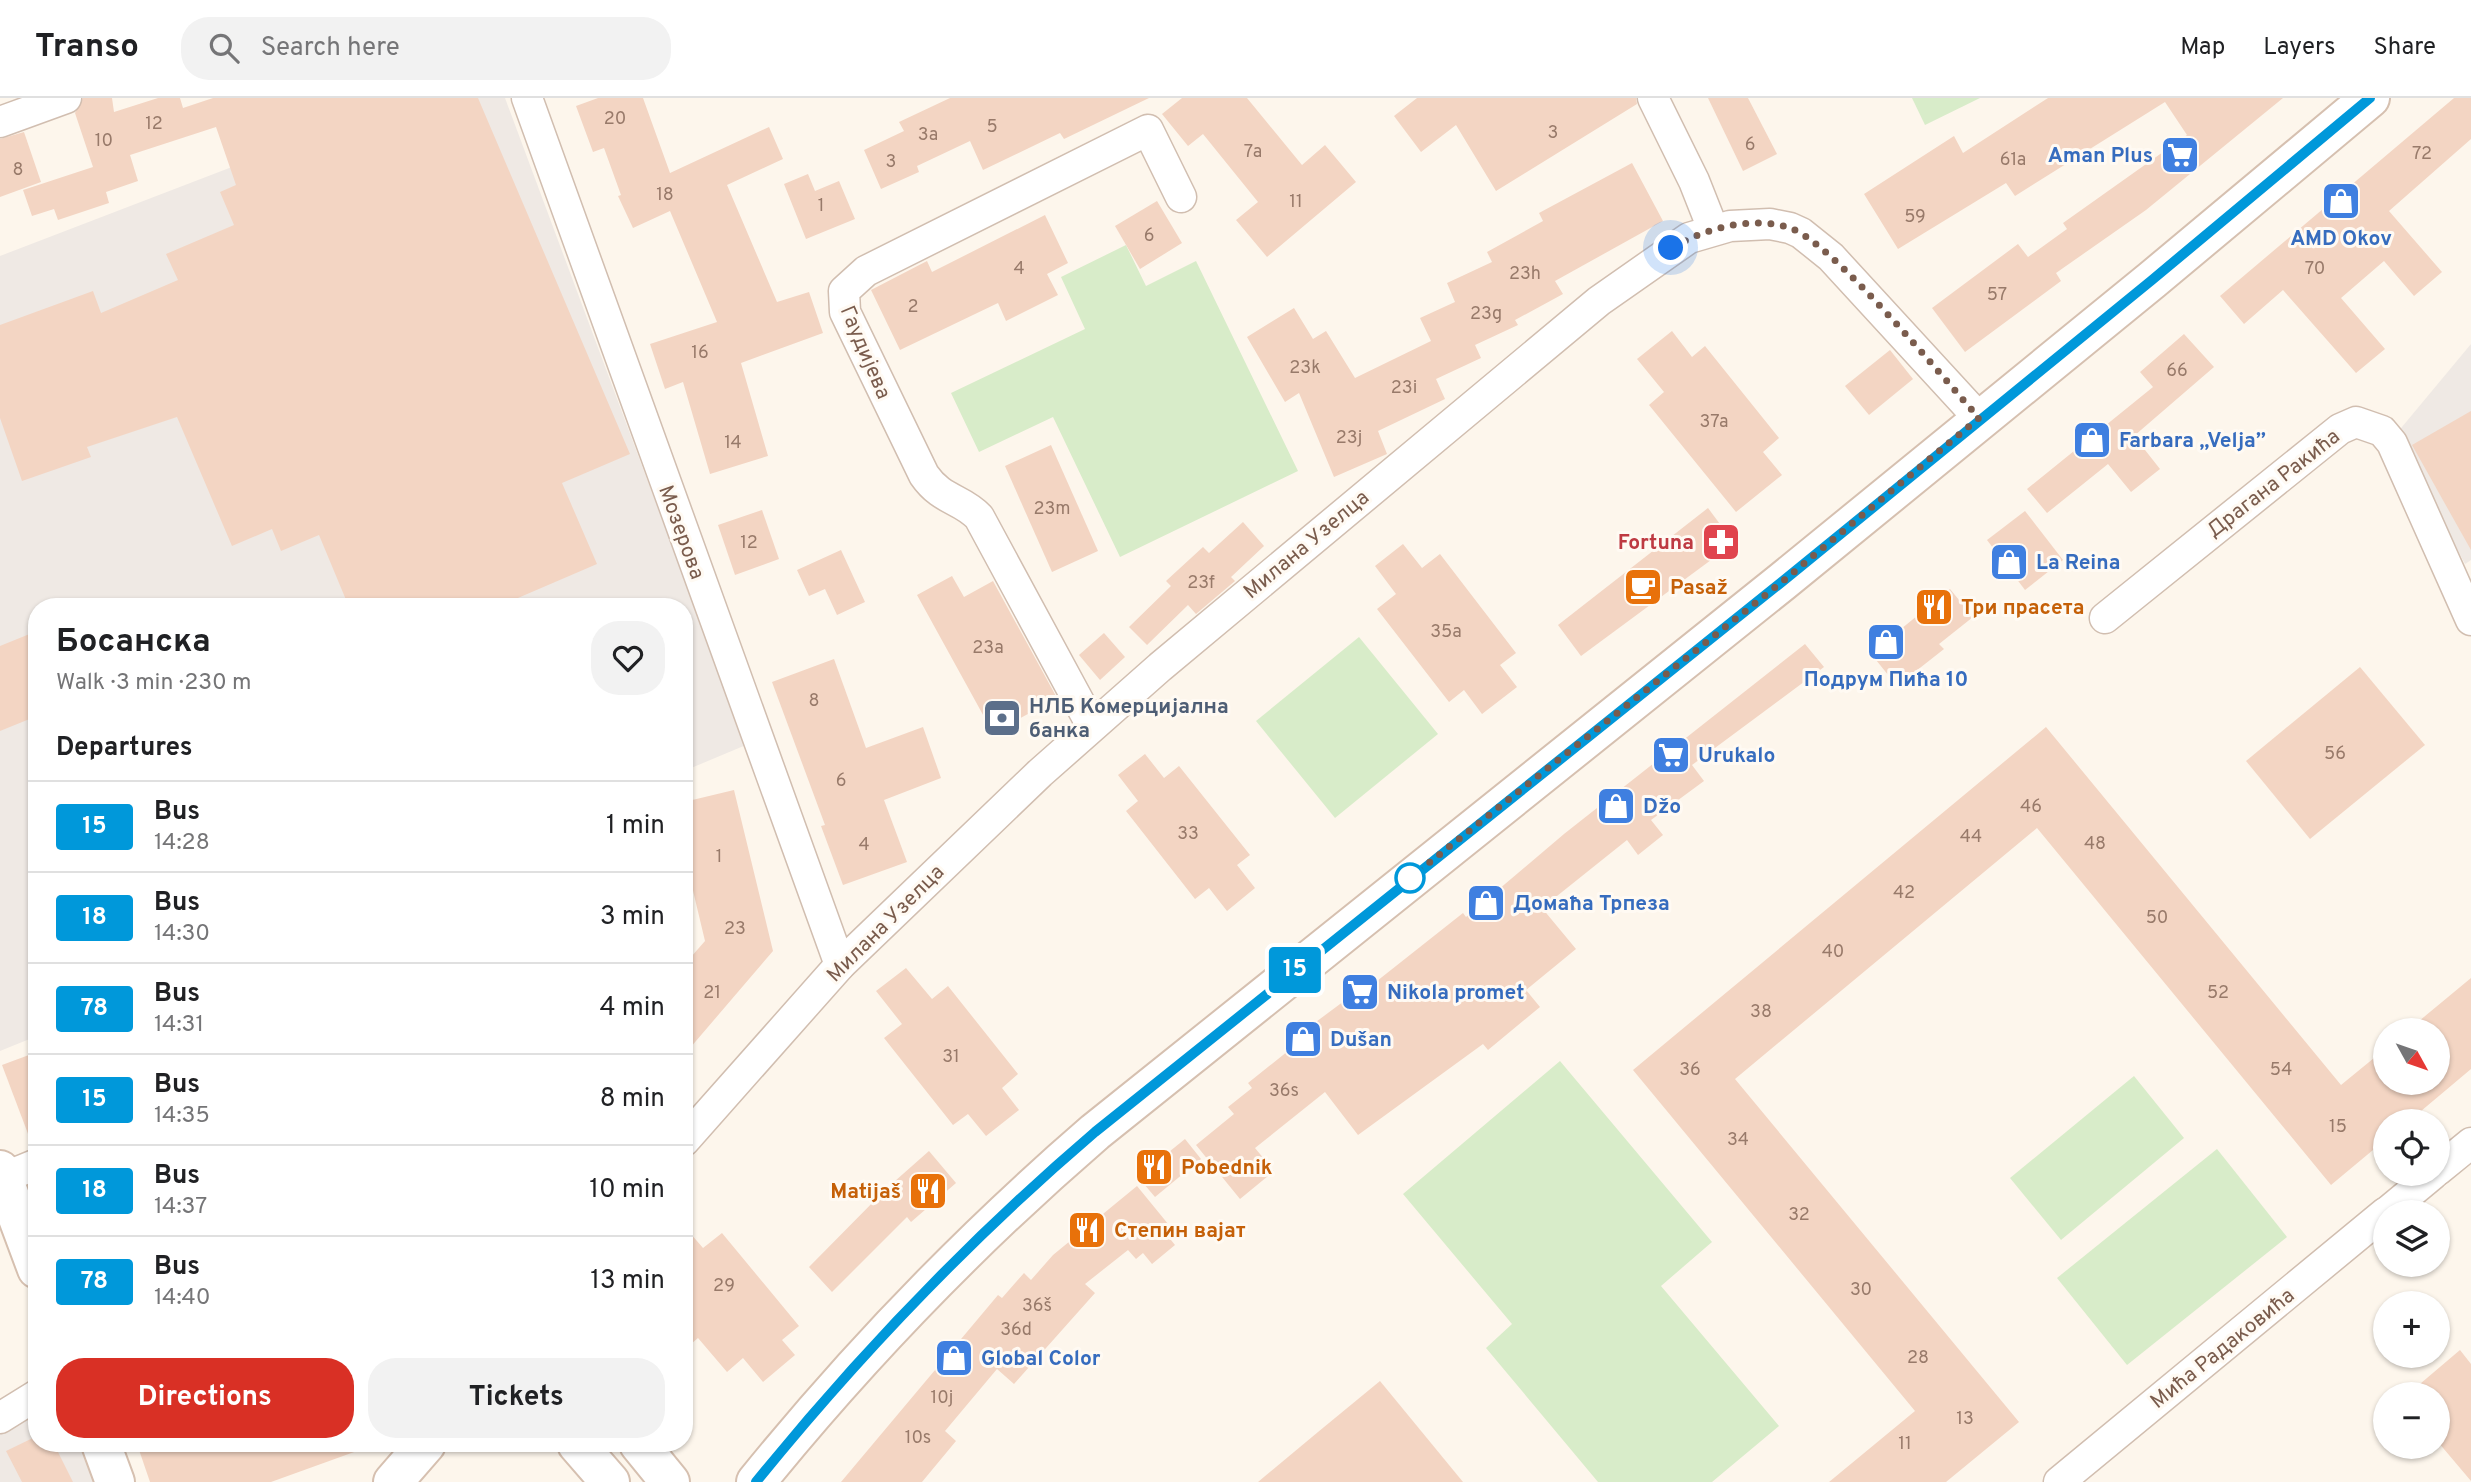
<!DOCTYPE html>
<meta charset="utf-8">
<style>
body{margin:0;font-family:Overpass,sans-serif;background:#f2f2f2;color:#202124;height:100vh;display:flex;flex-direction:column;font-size:26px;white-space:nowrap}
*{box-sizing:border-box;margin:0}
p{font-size:23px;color:#757577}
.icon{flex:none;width:38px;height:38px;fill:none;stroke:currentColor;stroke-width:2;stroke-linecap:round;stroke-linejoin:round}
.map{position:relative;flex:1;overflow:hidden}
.details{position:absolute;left:28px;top:500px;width:665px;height:854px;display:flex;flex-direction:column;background:#fff;border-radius:28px;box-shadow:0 2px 5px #0004}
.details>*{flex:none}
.badge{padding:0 14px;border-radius:5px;font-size:24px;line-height:46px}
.needle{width:46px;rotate:130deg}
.buttons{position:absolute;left:2373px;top:920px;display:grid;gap:14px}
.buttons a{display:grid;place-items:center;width:77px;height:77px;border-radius:50%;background:#fff;box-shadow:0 2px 5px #0004;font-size:35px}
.you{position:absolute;width:35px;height:35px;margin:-18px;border:5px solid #fff;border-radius:50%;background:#1a73e8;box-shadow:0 0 0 10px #1a73e833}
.map>.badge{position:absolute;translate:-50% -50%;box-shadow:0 0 0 4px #fff}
h2{padding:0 28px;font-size:26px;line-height:63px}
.round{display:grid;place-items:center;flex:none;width:74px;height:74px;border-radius:28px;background:#f2f2f2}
.head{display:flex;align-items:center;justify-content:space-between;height:119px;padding:0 28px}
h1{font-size:33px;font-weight:700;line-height:52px}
.cta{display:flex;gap:14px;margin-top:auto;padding:14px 28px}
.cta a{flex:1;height:80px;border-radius:28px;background:#d93025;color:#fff;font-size:28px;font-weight:700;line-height:80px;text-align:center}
.cta a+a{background:#f2f2f2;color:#202124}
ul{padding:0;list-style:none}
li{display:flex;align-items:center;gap:21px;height:91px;padding:0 28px;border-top:2px solid #e0e0e0}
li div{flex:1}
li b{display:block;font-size:26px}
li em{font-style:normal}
li .badge{min-width:77px;font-weight:700;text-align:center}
header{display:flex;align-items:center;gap:42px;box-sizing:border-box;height:98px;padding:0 35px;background:#fff;border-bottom:2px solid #e0e0e0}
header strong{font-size:33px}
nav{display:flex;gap:38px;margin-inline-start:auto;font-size:24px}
.search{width:490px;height:63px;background:#f2f2f2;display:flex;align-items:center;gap:18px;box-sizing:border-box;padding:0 24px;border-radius:28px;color:#757577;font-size:26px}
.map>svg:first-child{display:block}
.industrial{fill:#efe9e4}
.green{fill:#d8ecc9}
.building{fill:#f3d5c3}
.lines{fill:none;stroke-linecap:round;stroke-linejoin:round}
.street-casing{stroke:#d1beb0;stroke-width:33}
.secondary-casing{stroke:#d6c0b0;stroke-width:42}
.street{stroke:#fff;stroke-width:30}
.secondary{stroke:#fff;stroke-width:38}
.line-casing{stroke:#fff;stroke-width:16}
.line{stroke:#0098da;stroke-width:10}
.walk{stroke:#7a5c4d;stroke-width:7;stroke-dasharray:0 12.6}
.stop-dot{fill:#fff;stroke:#0098da;stroke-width:3.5}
.labels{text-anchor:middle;stroke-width:6;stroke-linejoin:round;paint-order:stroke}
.number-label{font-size:18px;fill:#987a6a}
.shop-label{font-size:21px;font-weight:bold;fill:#366cbe;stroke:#fffaf3;text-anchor:start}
.street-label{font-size:21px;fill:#7a5c4d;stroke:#fffaf3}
.health-label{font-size:21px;font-weight:bold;fill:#be3a42;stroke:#fffaf3;text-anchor:end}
.food-label{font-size:21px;font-weight:bold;fill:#c56008;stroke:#fffaf3;text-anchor:start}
.service-label{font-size:21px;font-weight:bold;fill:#4e5e75;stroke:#fffaf3;text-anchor:start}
</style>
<header>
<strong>Transo</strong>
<div class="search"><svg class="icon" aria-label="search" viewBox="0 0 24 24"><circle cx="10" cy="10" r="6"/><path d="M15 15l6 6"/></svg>Search here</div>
<nav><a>Map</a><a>Layers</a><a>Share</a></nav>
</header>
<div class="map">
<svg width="2471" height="1384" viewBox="0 0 2471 1384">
<rect width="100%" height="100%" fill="#fdf6ec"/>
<!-- industrial -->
<g class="industrial">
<path d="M412 0H505L746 647 684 673V509H37V938L0 953V158Z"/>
<path d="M2471 246V462L2465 466 2397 335Z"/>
<path d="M37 1297V1346H101L115 1384H0V1320Z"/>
</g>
<!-- green -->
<g class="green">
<path d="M1912 0H1980L1925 27Z"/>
<path d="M1126 147 1146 188 1196 163 1298 373 1120 459 1053 319 979 354 951 295 1085 231 1061 179Z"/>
<path d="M1359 539 1438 636 1335 720 1256 623Z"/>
<path d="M1560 963 1712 1144 1661 1188 1779 1328 1712 1384H1598L1486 1250 1512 1226 1403 1096Z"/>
<path d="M2134 978 2184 1040 2061 1142 2010 1080Z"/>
<path d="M2217 1051 2287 1139 2127 1267 2057 1180Z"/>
</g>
<!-- building -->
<g class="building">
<path d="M83 0H112L114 14 158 0H180L183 10 213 0H478L630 356 562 385 597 466 497 509H349L319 437 281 453 272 431 232 448 177 319 87 349 91 359 22 383 0 320V227L93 193 101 215 178 182 166 156 234 127 220 94 236 87 216 29 130 57 138 83 106 94 109 105 58 122 54 111 32 118 23 92 93 69 75 15Z"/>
<path d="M598 0H643L670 75 769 29 783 61 727 87 777 204 809 194 823 235 741 265 768 358 710 376 683 284 665 291 650 246 717 224 670 113 633 130 618 98 621 97 604 50 593 54 576 8Z"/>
<path d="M950 0H1149L1064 41 1060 35 983 72 970 43 917 68 919 74 881 91 864 52 904 33 899 24Z"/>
<path d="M1182 0H1247L1302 67 1325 47 1356 84 1267 159 1236 122 1258 104 1203 36 1188 48 1162 16Z"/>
<path d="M1417 0H1636L1637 6 1496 93 1456 27 1421 54 1394 18Z"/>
<path d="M1708 0H1748L1777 56 1743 73Z"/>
<path d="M2048 0H2283L2146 112 2056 175 2061 183 1965 254 1932 210 2018 146 2028 159 2067 131 2063 125 2187 37 2165 4 2015 98 2006 85 1898 151 1864 96 1954 38 1963 55Z"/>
<path d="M2454 0H2471V41L2389 113 2442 174 2414 198 2384 163 2341 200 2385 251 2356 275 2283 192 2244 226 2220 198Z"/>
<path d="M24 34 41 84 0 99V41Z"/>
<path d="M1632 65 1663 123 1555 183 1563 196 1515 222 1518 227 1475 247 1481 260 1436 281 1445 301 1378 333 1387 356 1334 379 1299 295 1285 304 1247 239 1294 210 1313 241 1326 233 1355 280 1431 243 1420 220 1455 204 1447 185 1492 164 1487 154 1543 123 1539 115Z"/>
<path d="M808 76 815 93 839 83 855 121 806 141 784 86Z"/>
<path d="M1157 103 1182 145 1140 171 1115 128Z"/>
<path d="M1045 117 1068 165 1047 176 1058 197 1006 223 998 205 900 252 871 192 927 163 932 174Z"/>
<path d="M1672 233 1692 259 1705 248 1779 340 1763 354 1782 377 1736 414 1649 307 1664 294 1637 261Z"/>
<path d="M2184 236 2214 269 2134 338 2160 371 2131 394 2108 366 2047 415 2027 391 2153 289 2140 274Z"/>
<path d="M1890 252 1913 281 1869 317 1845 288Z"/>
<path d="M2471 313V452L2412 347Z"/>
<path d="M1051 347 1098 453 1052 474 1005 368Z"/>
<path d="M1708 410 1734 445 1581 558 1558 527Z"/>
<path d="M762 412 779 461 735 477 718 427Z"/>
<path d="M2025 413 2063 462 2025 492 1987 442Z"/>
<path d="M1243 424 1264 448 1231 479 1235 483 1196 516 1188 507 1147 547 1129 529 1171 488 1166 483 1203 449 1209 455Z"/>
<path d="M1403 446 1422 470 1440 456 1516 555 1500 567 1517 589 1482 616 1464 592 1449 604 1377 511 1396 496 1375 468Z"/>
<path d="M841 452 865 504 837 517 825 491 809 498 797 472Z"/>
<path d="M952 478 964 499 993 483 1057 600 993 635 917 497Z"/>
<path d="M1950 491 1973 519 1939 546 1944 551 1897 588 1868 552 1898 527 1901 531Z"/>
<path d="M37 533V618L0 633V548Z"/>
<path d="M1104 535 1125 559 1100 582 1079 557Z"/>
<path d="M1805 546 1824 569 1692 667 1704 683 1651 722 1663 737 1638 757 1627 742 1542 810 1576 851 1526 892 1540 909 1488 952 1483 946 1358 1037 1325 994 1255 1050 1274 1073 1240 1101 1196 1047 1234 1016 1228 1009 1252 990 1248 985 1293 949 1289 944 1375 880 1377 883 1463 815 1466 819 1564 736Z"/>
<path d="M834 561 866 650 923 629 941 680 884 702 907 764 843 787 821 728 825 727 772 584Z"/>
<path d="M2360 569 2425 647 2310 741 2246 663Z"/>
<path d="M2046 629 2341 987 2385 951V985H2438V933H2407L2471 880V971L2408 1024H2385V1042L2331 1087 2037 730 1735 981 2019 1324 1946 1384H1829L1915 1313 1633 972Z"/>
<path d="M1145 656 1164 680 1179 668 1250 757 1237 767 1255 790 1227 813 1209 790 1195 801 1126 713 1138 703 1118 677Z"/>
<path d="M734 692 773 853 684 957V867L705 843 684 755V704Z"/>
<path d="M906 870 932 901 948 888 1018 976 1002 990 1019 1012 986 1038 968 1016 953 1027 884 940 902 926 876 893Z"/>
<path d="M37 954V1049H33L2 967Z"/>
<path d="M1185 1041 1201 1061 1155 1099 1138 1079Z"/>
<path d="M929 1053 956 1085 911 1124 907 1119 832 1194 809 1169 886 1091Z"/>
<path d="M1137 1088 1173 1132 1167 1137 1175 1147 1152 1166 1143 1155 1136 1161 1128 1152 1085 1186 1095 1195 1014 1286 997 1271 945 1333 956 1343 922 1384H841L998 1197 1002 1200 1024 1175 1031 1182 1053 1157Z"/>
<path d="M684 1128 703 1150 722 1135 799 1228 782 1242 795 1257 763 1284 743 1260 727 1274 698 1240 684 1252Z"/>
<path d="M2460 1252 2471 1266V1383L2438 1344V1297H2407Z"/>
<path d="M1380 1283 1463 1384H1258L1318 1334Z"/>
<path d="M37 1338V1346H54L73 1384H22L6 1353Z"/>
<path d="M137 1346H368V1349L271 1384H150Z"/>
</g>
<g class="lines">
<defs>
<g id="street">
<path d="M527 0 840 867"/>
<path d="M1653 0 1694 83 1713 131"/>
<path d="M0 24 66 0"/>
<path d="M2105 520 2340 331 2356 324 2382 333 2392 345 2471 522"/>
<path d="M1092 628 979 419C961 400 942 403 924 377L845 214 844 193 866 173 1148 32 1181 99"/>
<path d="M684 1043 840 867 1040 675 1160 569 1599 203 1689 140 1730 128 1770 126 1790 130 1801 135 1831 159 1979 320"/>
<path d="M2438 1072 2471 1045"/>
<path d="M3 1080 37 1066"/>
<path d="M2386 1115 2433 1076"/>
<path d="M0 1320 37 1297"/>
<path d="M2059 1384 2385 1115"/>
</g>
<g id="secondary">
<path d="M0 1072 37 1171"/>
<path d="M101 1346 115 1384"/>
<path d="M577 1346 610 1384"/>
<path d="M639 1346 670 1384"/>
<path d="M393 1384 426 1346"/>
<path d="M756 1384C859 1257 971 1141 1095 1034L1783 483 2152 182 2370 0"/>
</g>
</defs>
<!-- street casing -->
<use href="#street" class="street-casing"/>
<!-- secondary casing -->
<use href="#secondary" class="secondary-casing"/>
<!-- street -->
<use href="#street" class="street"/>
<!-- secondary -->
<use href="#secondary" class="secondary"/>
</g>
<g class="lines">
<defs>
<path id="line" d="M756 1384C859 1257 971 1140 1095 1034L1783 483 2152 182 2370 0"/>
</defs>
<!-- line casing -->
<use href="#line" class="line-casing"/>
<!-- line -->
<use href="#line" class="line"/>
<!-- walk -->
<path class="walk" d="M1410 780 1783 483 1979 320C1944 281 1832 144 1790 130 1751 117 1705 131 1671 150"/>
</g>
<!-- icons -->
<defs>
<symbol id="supermarket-square" viewBox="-11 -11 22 22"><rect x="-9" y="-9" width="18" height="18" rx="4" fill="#3f7fe0" stroke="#fffaf3"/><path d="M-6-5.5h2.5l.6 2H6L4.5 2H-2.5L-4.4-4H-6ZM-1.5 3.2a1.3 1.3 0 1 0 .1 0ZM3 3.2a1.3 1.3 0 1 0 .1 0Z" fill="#fff"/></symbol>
<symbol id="shop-square" viewBox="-11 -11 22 22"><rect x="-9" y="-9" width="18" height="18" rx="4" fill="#3f7fe0" stroke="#fffaf3"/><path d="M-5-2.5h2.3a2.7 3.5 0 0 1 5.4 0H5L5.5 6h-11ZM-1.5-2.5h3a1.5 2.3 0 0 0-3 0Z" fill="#fff"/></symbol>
<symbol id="pharmacy-square" viewBox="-11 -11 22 22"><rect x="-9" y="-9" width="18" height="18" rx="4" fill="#e0444e" stroke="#fffaf3"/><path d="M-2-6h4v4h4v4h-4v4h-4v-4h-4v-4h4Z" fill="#fff"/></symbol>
<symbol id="cafe-square" viewBox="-11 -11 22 22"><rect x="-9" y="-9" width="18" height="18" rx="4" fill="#e8710a" stroke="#fffaf3"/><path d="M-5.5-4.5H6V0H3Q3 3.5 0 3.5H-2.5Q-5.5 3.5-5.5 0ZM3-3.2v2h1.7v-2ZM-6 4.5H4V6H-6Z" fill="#fff"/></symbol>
<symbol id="restaurant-square" viewBox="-11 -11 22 22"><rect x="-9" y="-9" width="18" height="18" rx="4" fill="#e8710a" stroke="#fffaf3"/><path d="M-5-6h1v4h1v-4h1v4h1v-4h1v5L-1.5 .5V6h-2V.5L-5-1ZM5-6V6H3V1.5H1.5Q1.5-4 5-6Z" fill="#fff"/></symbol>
<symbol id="bank-square" viewBox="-11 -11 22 22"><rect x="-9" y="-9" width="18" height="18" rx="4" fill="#5c6f8a" stroke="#fffaf3"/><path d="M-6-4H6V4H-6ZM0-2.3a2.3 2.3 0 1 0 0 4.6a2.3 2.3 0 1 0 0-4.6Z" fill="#fff"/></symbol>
</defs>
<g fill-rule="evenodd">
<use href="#supermarket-square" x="2158" y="35" width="44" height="44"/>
<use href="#shop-square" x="2319" y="81" width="44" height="44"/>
<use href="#shop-square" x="2070" y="320" width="44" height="44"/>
<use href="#pharmacy-square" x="1699" y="422" width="44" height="44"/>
<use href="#shop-square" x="1987" y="442" width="44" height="44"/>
<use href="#cafe-square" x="1621" y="467" width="44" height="44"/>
<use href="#restaurant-square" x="1912" y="487" width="44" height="44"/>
<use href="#shop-square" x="1864" y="522" width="44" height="44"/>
<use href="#bank-square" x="980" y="598" width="44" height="44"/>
<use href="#supermarket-square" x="1649" y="635" width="44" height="44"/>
<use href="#shop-square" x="1594" y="686" width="44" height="44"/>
<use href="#shop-square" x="1464" y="783" width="44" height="44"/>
<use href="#supermarket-square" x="1338" y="872" width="44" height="44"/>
<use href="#shop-square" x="1281" y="919" width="44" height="44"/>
<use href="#restaurant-square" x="1132" y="1047" width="44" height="44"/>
<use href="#restaurant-square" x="906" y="1071" width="44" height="44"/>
<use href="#restaurant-square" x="1065" y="1110" width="44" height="44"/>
<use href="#shop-square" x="932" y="1238" width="44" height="44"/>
</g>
<!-- markers -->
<circle class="stop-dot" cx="1410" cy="780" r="14"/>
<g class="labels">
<!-- number labels -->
<g class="number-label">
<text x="615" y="26">20</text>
<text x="154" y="31">12</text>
<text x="992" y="34">5</text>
<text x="1553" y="40">3</text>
<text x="928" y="42">3a</text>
<text x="104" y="48">10</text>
<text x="1750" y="52">6</text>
<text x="1253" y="59">7a</text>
<text x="2422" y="61">72</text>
<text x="2013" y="67">61a</text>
<text x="891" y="69">3</text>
<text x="18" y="77">8</text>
<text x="665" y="102">18</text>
<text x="1296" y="109">11</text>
<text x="821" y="113">1</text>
<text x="1915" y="124">59</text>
<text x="1149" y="143">6</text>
<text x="1019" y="176">4</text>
<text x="2315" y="176">70</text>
<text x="1525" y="181">23h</text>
<text x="1997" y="202">57</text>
<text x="913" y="214">2</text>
<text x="1486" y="221">23g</text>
<text x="700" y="260">16</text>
<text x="1305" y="275">23k</text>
<text x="2177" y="278">66</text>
<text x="1404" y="295">23i</text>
<text x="1714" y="329">37a</text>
<text x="1349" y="345">23j</text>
<text x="733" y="350">14</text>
<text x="1052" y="416">23m</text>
<text x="749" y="450">12</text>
<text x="1201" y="490">23f</text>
<text x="1446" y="539">35a</text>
<text x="988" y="555">23a</text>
<text x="814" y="608">8</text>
<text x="2335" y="661">56</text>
<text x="841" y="688">6</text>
<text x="2031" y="714">46</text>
<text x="1188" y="741">33</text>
<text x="1971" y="744">44</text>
<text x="2095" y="751">48</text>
<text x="864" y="752">4</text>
<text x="719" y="764">1</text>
<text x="1904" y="800">42</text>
<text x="2157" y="825">50</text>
<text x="735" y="836">23</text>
<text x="1833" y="859">40</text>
<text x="712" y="900">21</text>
<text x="2218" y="900">52</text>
<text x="1761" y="919">38</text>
<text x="951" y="964">31</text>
<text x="1690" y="977">36</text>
<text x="2281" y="977">54</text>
<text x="1284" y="998">36s</text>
<text x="2338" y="1034">15</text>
<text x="1738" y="1047">34</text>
<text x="1799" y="1122">32</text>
<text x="724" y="1193">29</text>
<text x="1861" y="1197">30</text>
<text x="1037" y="1213">36š</text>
<text x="1016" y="1237">36d</text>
<text x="1918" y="1265">28</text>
<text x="942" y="1305">10j</text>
<text x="1965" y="1326">13</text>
<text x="918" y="1345">10s</text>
<text x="1905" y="1351">11</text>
</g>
<!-- shop labels -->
<g class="shop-label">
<text x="2153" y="64" text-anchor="end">Aman Plus</text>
<text x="2341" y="147" text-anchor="middle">AMD Okov</text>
<text x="2119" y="349">Farbara „Velja”</text>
<text x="2036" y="471">La Reina</text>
<text x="1886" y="588" text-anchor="middle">Подрум Пића 10</text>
<text x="1698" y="664">Urukalo</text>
<text x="1643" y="715">Džo</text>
<text x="1513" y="812">Домаћа Трпеза</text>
<text x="1387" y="901">Nikola promet</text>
<text x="1330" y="948">Dušan</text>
<text x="981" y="1267">Global Color</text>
</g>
<!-- street labels -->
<g class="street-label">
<text transform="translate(866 254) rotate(67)" y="7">Гаудијева</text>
<text transform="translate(2273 385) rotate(-38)" y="7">Драгана Ракића</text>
<text transform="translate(682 434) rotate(70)" y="7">Мозерова</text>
<text transform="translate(1306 446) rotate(-40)" y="7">Милана Узелца</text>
<text transform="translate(885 825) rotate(-45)" y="7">Милана Узелца</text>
<text transform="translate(2222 1250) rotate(-39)" y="7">Мића Радаковића</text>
</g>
<!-- health labels -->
<g class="health-label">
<text x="1694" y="451">Fortuna</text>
</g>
<!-- food labels -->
<g class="food-label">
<text x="1670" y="496">Pasaž</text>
<text x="1961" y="516">Три прасета</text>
<text x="1181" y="1076">Pobednik</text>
<text x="901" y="1100" text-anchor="end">Matijaš</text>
<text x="1114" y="1139">Степин вајат</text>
</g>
<!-- service labels -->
<g class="service-label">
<text x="1029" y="615">НЛБ Комерцијална<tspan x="1029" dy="24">банка</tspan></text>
</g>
</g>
</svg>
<div class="buttons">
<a><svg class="needle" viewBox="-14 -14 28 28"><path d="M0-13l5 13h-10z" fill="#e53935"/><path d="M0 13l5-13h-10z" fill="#757577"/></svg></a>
<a><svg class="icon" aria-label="locate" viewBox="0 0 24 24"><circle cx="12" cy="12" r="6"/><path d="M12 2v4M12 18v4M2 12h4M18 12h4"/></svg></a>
<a><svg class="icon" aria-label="layers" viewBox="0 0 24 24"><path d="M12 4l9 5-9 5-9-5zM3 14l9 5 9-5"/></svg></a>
<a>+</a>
<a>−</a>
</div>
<div class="you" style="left:1671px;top:150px"></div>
<b class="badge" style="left:1295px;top:872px;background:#0098da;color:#fff">15</b>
<section class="details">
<div class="head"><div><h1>Босанска</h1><p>Walk · 3 min · 230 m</p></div><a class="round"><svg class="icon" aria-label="heart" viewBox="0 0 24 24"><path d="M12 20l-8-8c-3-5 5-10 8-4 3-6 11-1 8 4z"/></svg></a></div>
<h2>Departures</h2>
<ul>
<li><span class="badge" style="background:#0098da;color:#fff">15</span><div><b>Bus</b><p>14:28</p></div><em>1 min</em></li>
<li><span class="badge" style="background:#0098da;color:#fff">18</span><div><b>Bus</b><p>14:30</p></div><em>3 min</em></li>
<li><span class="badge" style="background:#0098da;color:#fff">78</span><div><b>Bus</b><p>14:31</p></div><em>4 min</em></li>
<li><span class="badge" style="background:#0098da;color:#fff">15</span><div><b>Bus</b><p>14:35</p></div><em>8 min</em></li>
<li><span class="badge" style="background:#0098da;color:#fff">18</span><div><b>Bus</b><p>14:37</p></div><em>10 min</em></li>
<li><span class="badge" style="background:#0098da;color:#fff">78</span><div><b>Bus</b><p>14:40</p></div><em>13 min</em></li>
</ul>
<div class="cta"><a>Directions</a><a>Tickets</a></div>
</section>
</div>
